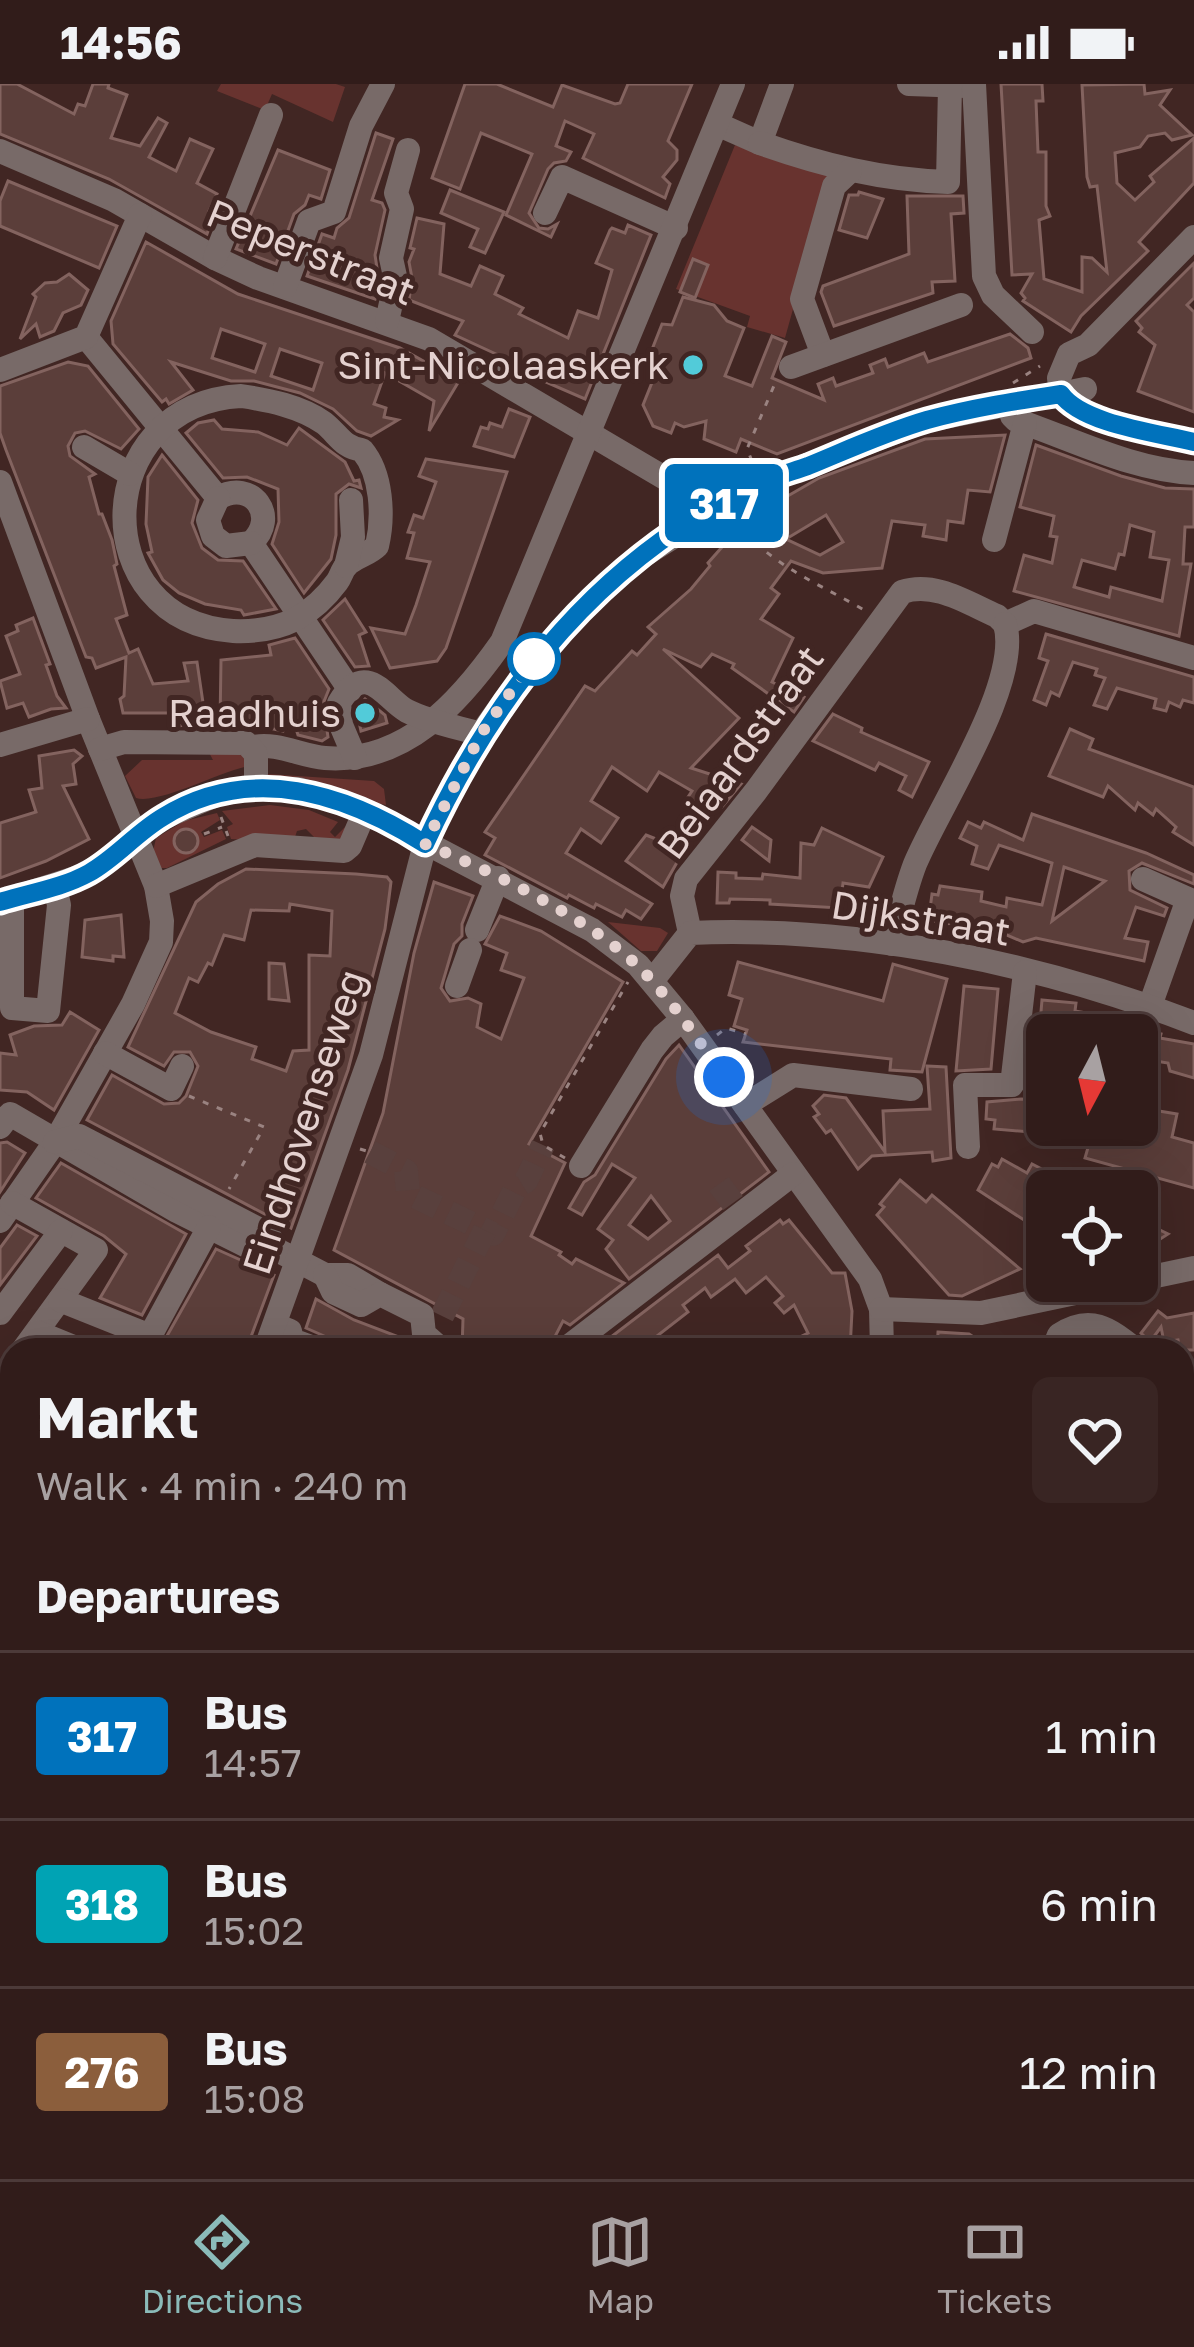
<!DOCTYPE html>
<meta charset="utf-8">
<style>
body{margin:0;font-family:"Golos Text",sans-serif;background:#392523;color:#f1f3f6;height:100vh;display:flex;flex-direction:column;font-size:45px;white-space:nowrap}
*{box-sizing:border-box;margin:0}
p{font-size:39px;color:#a8a1a2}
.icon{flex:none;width:66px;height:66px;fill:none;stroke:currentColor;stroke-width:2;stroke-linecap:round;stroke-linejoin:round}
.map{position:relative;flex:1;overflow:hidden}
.details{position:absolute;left:0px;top:1254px;width:1194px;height:843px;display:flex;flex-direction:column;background:#311c1a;border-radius:36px 36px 0 0;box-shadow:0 12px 48px #0002,0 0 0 3px #4c3a39}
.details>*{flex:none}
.badge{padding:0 24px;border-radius:9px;font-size:42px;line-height:78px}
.needle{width:78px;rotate:187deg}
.controls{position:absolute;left:1026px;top:930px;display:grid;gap:24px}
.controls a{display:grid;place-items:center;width:132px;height:132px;border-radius:18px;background:#311c1a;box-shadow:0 12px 48px #0002,0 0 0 3px #4c3a39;font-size:60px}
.you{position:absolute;width:60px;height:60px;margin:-30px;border:9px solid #fff;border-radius:50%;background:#1a73e8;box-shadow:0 0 0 18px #1a73e833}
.map>.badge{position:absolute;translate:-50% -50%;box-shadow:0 0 0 6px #fff}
h2{padding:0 36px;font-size:45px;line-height:108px}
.round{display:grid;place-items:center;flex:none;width:126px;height:126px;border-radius:18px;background:#392523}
.overview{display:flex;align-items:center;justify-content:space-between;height:204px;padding:0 36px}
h1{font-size:57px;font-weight:700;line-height:90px}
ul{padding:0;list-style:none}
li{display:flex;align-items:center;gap:36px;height:168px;padding:0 36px;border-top:3px solid #4c3a39}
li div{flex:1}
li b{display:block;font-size:45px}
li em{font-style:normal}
li .badge{min-width:132px;font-weight:700;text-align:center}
.status{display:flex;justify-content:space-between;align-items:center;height:84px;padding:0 60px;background:#311c1a;direction:ltr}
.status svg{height:33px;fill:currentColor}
.dock{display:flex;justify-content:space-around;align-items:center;height:168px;border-top:3px solid #4c3a39;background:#311c1a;font-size:33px;color:#a8a1a2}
.dock a{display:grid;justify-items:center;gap:6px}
.dock .on{color:#8bbbb9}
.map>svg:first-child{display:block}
.green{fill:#68332f}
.building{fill:#5b3e3a;stroke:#83635f;stroke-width:3;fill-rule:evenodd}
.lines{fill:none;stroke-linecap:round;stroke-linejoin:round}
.minor-tunnel{stroke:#59403d;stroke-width:24;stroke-dasharray:24 12;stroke-linecap:butt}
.path{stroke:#9a8381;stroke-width:3;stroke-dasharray:6 9;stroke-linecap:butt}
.minor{stroke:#786a68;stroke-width:24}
.line-casing{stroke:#fff;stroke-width:27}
.line{stroke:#0072bc;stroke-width:18}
.walk{stroke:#e4d1cf;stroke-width:12;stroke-dasharray:0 21.6}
.poi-dot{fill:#52cbd9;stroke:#412623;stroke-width:4.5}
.stop-dot{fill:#fff;stroke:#0072bc;stroke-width:6}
.labels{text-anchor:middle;stroke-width:10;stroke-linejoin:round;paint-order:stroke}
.street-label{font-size:39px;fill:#e4d1cf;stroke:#412623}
.poi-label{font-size:39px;fill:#e4d1cf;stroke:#412623;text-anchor:end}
</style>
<div class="status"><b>14:56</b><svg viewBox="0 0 49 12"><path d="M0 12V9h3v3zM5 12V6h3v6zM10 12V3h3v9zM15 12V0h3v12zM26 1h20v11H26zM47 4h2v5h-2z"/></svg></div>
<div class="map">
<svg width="1194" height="2095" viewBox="0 0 1194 2095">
<rect width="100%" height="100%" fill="#412623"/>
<!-- green -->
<g class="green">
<path d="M221 0H336L345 3 333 38 272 10 265 26 217 7Z"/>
<path d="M735 61 830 92 785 254 747 243 750 232 676 205Z"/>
<path d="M242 662 250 682C225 685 159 721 136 714L125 692 142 676H213L206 663Z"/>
<path d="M267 690 374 697 384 705 386 721 267 695Z"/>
<path d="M270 721 309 726 338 738 330 748 335 753 346 742 345 758 312 760 314 753 306 745 297 747 293 759 231 755 227 743 233 740 222 727Z"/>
<path d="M217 729 220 736 201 748 204 753 222 746 226 755 167 784H160L153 768 156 754 184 737Z"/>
<path d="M608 838 660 844 668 849 657 867H641Z"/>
<path d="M1194 1455V1733L1182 1713V1456Z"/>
<path d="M1194 1827V2064L1182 2057V1838Z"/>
</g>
<!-- building -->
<g class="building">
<path d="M0 0H17L74 30 78 20 85 22 93 0H109L108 4 127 11 111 54 140 62 158 34 167 39 149 73 176 87 190 55 213 65 197 99 217 110 209 127 214 130 207 150 109 95 0 50Z"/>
<path d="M465 0H497L553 23 562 1 615 20 620 19 628 0H692L668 57 677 66V76L663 93 670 100 665 114 583 74 594 50 565 37 556 62 571 68 566 77 554 79 548 85 529 129 539 144 548 145 557 140 551 153 506 131 532 70 481 49 460 105 432 94Z"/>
<path d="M1001 0H1042L1043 17H1036L1038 68H1046V122L1050 132 1039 136 1044 195 1082 208V173L1092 174 1107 188 1097 102 1090 103 1087 93 1082 1 1144 0 1145 10 1170 6 1160 21 1192 51 1172 56 1165 49 1148 52 1140 63 1115 69 1117 99 1135 116 1154 98 1150 92 1194 54V99L1139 158 1148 167 1081 232 1071 248 1023 217 1025 214 1021 209 1032 190 1012 191Z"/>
<path d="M376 49 393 55 372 116 382 119 385 126 375 171 379 197 375 215 307 192 322 150 334 154 337 144 349 134Z"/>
<path d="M278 66 330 86 321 115 309 111 305 121 294 130 276 180 236 165Z"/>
<path d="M8 97 117 142 99 184 0 142V117Z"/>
<path d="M450 106 504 128 485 169 470 163 478 145 441 129Z"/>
<path d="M859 108 883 115 867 154 839 146 849 111H858Z"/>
<path d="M907 112H963L964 129 951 130 955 197 932 198 933 209 834 242 821 208 823 202 909 170Z"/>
<path d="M417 134 444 140 440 190 471 202 480 182 503 192 495 210 523 224 519 230 568 254 578 227 598 234 612 186 596 179 610 146 612 144 625 149 628 141 651 151 585 315 502 279 494 273 496 270 455 251 463 237 409 216 412 194 409 178 414 165 410 164Z"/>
<path d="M146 158 238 210 400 264 459 297 429 347 434 317 385 289 374 320 386 324 384 333 398 336 371 352 357 347 333 325 300 309 254 297H231L171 278 193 306 169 320 166 315 162 318 113 260 111 237ZM221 245 265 260 255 288 212 274ZM280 265 322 279 313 306 271 292Z"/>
<path d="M693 175 708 181 695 214 680 208Z"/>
<path d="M1194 179V214L1187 221 1194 228V328L1138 307 1155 261 1139 248 1142 244 1136 237Z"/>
<path d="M69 190 88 206 81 221 63 229 54 247 40 253 36 240 20 255 36 213 33 210 45 199 57 198Z"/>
<path d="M683 213 714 221 727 237 744 244 725 292 752 302 772 252 786 258 772 294 824 316 818 300 833 294 836 302 873 289 870 281 885 275 888 283 924 269 928 278 1010 250 1028 264 1031 274 777 370 741 355 736 368 704 355 706 337 684 343 675 339 671 349 653 342 643 321 657 286 658 278 651 268 662 240 672 241Z"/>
<path d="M68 278 88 282 139 345 121 365 85 347 75 349 68 362 70 372 95 390 89 393 99 430H102L112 456 117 480 114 482 127 531 116 535 129 569 138 565 153 600 188 597 184 579 197 578 206 639 176 642 174 629H123L120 615 124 612 126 573 96 584 92 574 86 573 6 366 0 349V302Z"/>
<path d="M509 325 530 333 514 373 474 362 481 343 488 345 490 339 502 343Z"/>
<path d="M214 336 222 345 258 348 287 361 299 344 345 378 354 397 359 396 361 404 349 400 336 410V451L331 475 304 509 272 460 279 438 278 405 247 393 223 394 186 349 198 339Z"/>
<path d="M1005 351 990 408 968 406 963 439 948 437 946 456 923 452 925 441 892 437 882 484 823 489 791 477 771 504 779 510 761 535 793 554 772 598 804 613 794 628 732 584 734 580 712 570 701 583 663 565 739 634 691 684 741 700 721 724 686 716 692 707 659 688 647 707 612 683 591 717 618 734 601 759 581 745 566 769 652 820 641 835 626 826 622 833 596 820 594 824 569 811 567 814 485 771 495 754 485 748 585 602 595 607 632 567 637 571 656 550 648 543 691 505 710 482 708 479 746 436 819 394 925 355ZM826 431 843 458 820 471 786 455Z"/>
<path d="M1036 361 1121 392 1165 404 1194 405V443H1185L1183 480H1191L1179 552 1014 507 1024 471 1052 479 1057 453 1050 452 1054 432 1020 423ZM1130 441 1154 448 1150 473 1169 476 1162 517 1111 503 1109 513 1074 503 1082 476 1115 485 1119 470 1124 471Z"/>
<path d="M162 371 198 416 192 439 202 464 218 476 243 477 276 525 244 531 241 526 205 520 179 509 163 496 148 469 152 468 146 440 148 393Z"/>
<path d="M426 375 507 388 446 564 437 577 390 584 371 544 405 550 416 521 430 478 407 474 414 449 408 448 414 431 423 434 436 398 419 392Z"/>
<path d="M345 515 366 548 359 551 369 582 355 583 323 536Z"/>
<path d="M33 534 50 580 46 581 57 612 66 624 51 625 29 633 23 619 7 624 0 597 20 590 6 552 18 547 16 541Z"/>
<path d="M1046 550 1194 593V619L1183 616 1180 623 1169 618 1166 627 1154 624 1156 615 1117 604 1107 625 1094 621 1105 594 1095 591 1097 585 1073 578 1059 612 1051 608 1046 621 1034 616 1048 577 1039 574Z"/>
<path d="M295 554 329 605 323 620 328 653 322 657 298 651 290 626 283 647 249 640H220L221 576 271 571 269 561Z"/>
<path d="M365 615 385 631 387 639 361 647 356 624Z"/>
<path d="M833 630 862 644 861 648 929 678 912 713 899 706 906 692 879 679 875 686 813 657Z"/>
<path d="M1070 645 1093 655 1089 665 1194 703V761L1173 748 1176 743 1156 725 1153 731 1138 719 1135 726 1108 702 1103 713 1049 692Z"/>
<path d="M74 666 82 672 73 680 76 700 63 702 89 755 46 777 0 794V739L36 728 29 706 42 704 39 672Z"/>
<path d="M1032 730 1146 769 1194 791V800L1142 779 1129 787 1130 806 1167 824 1164 832 1136 823 1125 854 1148 858 1144 877 1036 854 1023 858 1000 848 933 837 935 826 930 825 932 810 938 811 940 802 982 808 981 817 1006 823 1007 814 1042 821 1052 779 999 761 988 785 972 780 977 762 960 754 968 738 981 744 984 738 1023 756ZM1064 783 1105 797 1052 837Z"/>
<path d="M752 743 771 756 769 777 742 756Z"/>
<path d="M822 744 883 773 869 803 843 799 840 824 770 820V816L730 815 729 819H717L718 788 736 789V794L762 795 763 790 800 794 801 759 814 761Z"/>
<circle cx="186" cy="757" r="12"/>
<path d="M646 751 684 766 663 803 626 777Z"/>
<path d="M246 785 356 790 387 793 391 798 385 845 348 986 291 1144 87 1036 112 991 164 1020 179 1019 186 1012 198 982 190 968H174L164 982 128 963 196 818 218 800ZM290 820 332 827 330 872 309 871V966L293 967 286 987 252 975 256 963 211 948 175 929 189 894 198 898 208 879 212 881 224 851 244 856 251 826 289 827Z"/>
<path d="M434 798 473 812 462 840V852L454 860 441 904 450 917 468 914 481 920 477 943 501 955 524 894 501 886 507 869 485 860 500 832 541 847 623 898 529 1060 565 1079 531 1152 561 1168 559 1171 572 1180 576 1175 624 1199 570 1241 563 1237 548 1266H462L463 1235 334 1166 383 1029 414 869Z"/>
<path d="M121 831 124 873 113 872V877L82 873 85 836Z"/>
<path d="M738 878 883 917 893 880 947 895 922 988 890 986 891 975 743 958 747 946 734 942 742 915 729 911Z"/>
<path d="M269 879 284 880 289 917 269 915Z"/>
<path d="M964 902 998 905 991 985 956 987Z"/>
<path d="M1042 916 1076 919 1075 927 1120 935 1117 951H1039Z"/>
<path d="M70 928 99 946 54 1026 27 1008 0 1006V969L16 971 10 951 34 942 62 941Z"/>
<path d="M1143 946 1161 950 1160 954 1194 960V994L1170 987 1168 979 1137 974Z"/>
<path d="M679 961 769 1088 629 1195 606 1165 613 1156 598 1145 635 1094 612 1080 582 1131 569 1124 584 1098 595 1091 666 975ZM651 1112 670 1137 648 1155 629 1141Z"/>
<path d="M1037 964 1047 965V1008L1034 1007Z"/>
<path d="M927 982 946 983 951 1074 933 1077 932 1068 872 1072 858 1085 831 1046 826 1049 814 1033 819 1030 813 1022 824 1011 846 1014 885 1068 883 1027 930 1025Z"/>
<path d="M1021 1015 1040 1016 1038 1032H1032L1030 1048 994 1045 995 1036 986 1035 987 1018Z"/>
<path d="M1153 1026 1177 1030 1172 1053 1194 1059V1104L1085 1074 1091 1053 1110 1058 1115 1041 1136 1044 1139 1029 1152 1032Z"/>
<path d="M7 1058 25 1069 0 1108V1059Z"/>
<path d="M1002 1075 1027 1089 1032 1080 1084 1107H1047V1151L978 1106 992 1080 998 1083Z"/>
<path d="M61 1079 186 1150 142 1231 100 1214 126 1170 104 1152 36 1114Z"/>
<path d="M900 1096 926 1118 932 1111 1020 1185 962 1212 949 1211 877 1131 884 1123 880 1120Z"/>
<path d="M1137 1135 1168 1150 1137 1170Z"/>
<path d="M780 1136 783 1140 789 1136 832 1189H845L852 1227 850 1266H828V1256L810 1266H797L798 1254 808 1249 794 1221 784 1229 775 1219 783 1212 766 1193 746 1209 735 1195 711 1213 705 1204 683 1221 688 1228 639 1266H594L718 1171 728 1184 750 1167 746 1162Z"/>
<path d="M17 1141 37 1152 0 1201V1164Z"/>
<path d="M216 1165 274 1191 246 1266H159Z"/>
<path d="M316 1215 354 1236 407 1256 403 1266H335L331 1255 306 1244Z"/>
<path d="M1158 1227 1167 1234 1194 1229V1266H1180L1178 1256 1164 1258 1161 1243 1150 1258 1141 1249Z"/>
<path d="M938 1248 969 1250 993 1266H937Z"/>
</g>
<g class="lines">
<!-- minor-tunnel -->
<g class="minor-tunnel">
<path d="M370 1068 406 1087 408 1109 493 1150 516 1103 526 1097 543 1061"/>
<path d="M719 1100 733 1119"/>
<path d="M442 1232 485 1146"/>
</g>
<!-- path -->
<g class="path">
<path d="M1013 299 1040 282"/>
<path d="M752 377 747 365 776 297"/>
<path d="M737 435C762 478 822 501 864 526"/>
<path d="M221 733 228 752"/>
<path d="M204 750 222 743"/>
<path d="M717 951 726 944 746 950"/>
<path d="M189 1012 264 1043 229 1105"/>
<path d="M360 1065 370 1068"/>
<path d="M565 1074 543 1061 540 1049 628 898"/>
<path d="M1182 1512 1194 1530"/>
<path d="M1190 1608 1194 1605"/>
<path d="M1003 2095 1019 2085"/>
</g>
<!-- minor -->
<g class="minor">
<path d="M909 0 967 2"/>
<path d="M974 0 984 192 993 211 1032 248"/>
<path d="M717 40 760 59 782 0"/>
<path d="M760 59C822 81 882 96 948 98L950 2"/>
<path d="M0 67 114 116 215 174 258 194 429 255 697 413 708 429"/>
<path d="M545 129 562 93 676 144"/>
<path d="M215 174 271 31"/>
<path d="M285 203 309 137 334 128 361 42 383 0"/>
<path d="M387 237 396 197 391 174 402 125 396 109 408 66"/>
<path d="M86 253 218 414C252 394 280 433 251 459L350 606"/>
<path d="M823 271 802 215 834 102 850 87"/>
<path d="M791 283 961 221"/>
<path d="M0 286 86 253 140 131"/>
<path d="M1061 310 1059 294 1069 270 1088 261 1194 153"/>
<path d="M1061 310C1082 340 1158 349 1194 358"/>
<path d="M241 312C268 316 300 322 324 339 339 351 342 363 362 366 382 390 384 432 377 462 368 471 354 473 346 482 342 486 341 493 337 498 326 513 312 526 296 535 276 545 255 548 233 547 84 537 90 320 241 312Z"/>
<path d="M1009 318 1012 332 1016 336C1075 356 1132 386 1194 389"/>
<path d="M84 363 130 390"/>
<path d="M0 398 88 635 156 802 162 837 161 858 133 920 55 1058 0 1137"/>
<path d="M218 414 208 436 213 452 226 462 251 459"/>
<path d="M994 456 1025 339"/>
<path d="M346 482 353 453 351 416"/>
<path d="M1005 540 1034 527 1194 574"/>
<path d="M0 661 88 635"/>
<path d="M253 663C277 658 301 672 325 674 405 680 460 618 502 558L733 0"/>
<path d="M100 665 124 658 246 659 256 670V704"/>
<path d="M355 674 341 641 339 619C366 573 386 616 407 627 429 638 457 643 481 650"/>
<path d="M1143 795 1188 815 1150 922"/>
<path d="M156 802 255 761 344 767 350 762 365 727"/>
<path d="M12 814V924L48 927 59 821 55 803"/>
<path d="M0 818 88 790 160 735 221 709 256 704 298 705 365 727 592 846 638 881 683 935 870 1195 881 1225 882 1266"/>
<path d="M477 846 498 794"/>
<path d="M690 849 682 812 686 795 756 707 902 508C935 497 967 519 997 532L1005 540"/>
<path d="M892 860C899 834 905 806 915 780 939 722 1022 599 1005 540"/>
<path d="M652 897 690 849C859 842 1036 878 1194 939"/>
<path d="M457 902 470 866"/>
<path d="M105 969 171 1005 182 982"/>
<path d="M745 1021 793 991 911 1005"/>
<path d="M0 1043 10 1030 177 1127 259 1168 277 1166"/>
<path d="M55 1058 79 1052 268 1150 277 1166 325 1191H348L380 1210"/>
<path d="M968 1063 965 1001H1012L1025 888"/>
<path d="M581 1082 652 966 663 952 683 935"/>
<path d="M12 1119 96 1166 23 1266"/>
<path d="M325 1191 333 1208 361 1221 380 1210 422 1231 424 1250 442 1266"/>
<path d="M1137 1196 1194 1184"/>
<path d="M60 1216 150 1252 209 1143"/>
<path d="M881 1225 981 1229 1132 1197"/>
<path d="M0 1229 61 1147"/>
<path d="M275 1241 290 1247 292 1256 319 1266"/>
<path d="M37 1248 81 1266"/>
<path d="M265 1266 371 971 425 760 481 650 534 575 592 514 636 476 760 399 925 337 1085 305"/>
<path d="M564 1266 793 1090"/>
<path d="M1053 1266 1059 1251C1091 1230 1109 1245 1136 1266"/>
<path d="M0 1298 12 1282"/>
<path d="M1182 1302 1194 1311"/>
<path d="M0 1324 8 1330 0 1352"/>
<path d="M1182 1358 1194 1355"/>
<path d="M0 1403 12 1408"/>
<path d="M1182 1440 1194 1439"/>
<path d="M0 1550 12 1555"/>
<path d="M0 1661 12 1665"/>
<path d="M1182 1805 1194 1801"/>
<path d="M11 1811 12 1808"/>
<path d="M0 1842 12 1846"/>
<path d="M0 2000 12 1968"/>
<path d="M183 2085 205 2095"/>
<path d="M548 2085 560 2095"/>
<path d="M699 2085 713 2095"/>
<path d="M779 2085 791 2095"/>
<path d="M889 2085 896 2095"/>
<path d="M1061 2085 1070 2095"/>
<path d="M113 2095 116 2085"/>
<path d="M232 2095 235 2085"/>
<path d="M637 2095 644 2085"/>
<path d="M740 2095 747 2085"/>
<path d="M968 2095 983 2085"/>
</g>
</g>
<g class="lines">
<defs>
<path id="line" d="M0 818C29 809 62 804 89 789 116 774 136 749 163 733 250 679 345 709 425 760 496 605 605 468 765 397 779 391 794 387 808 382 847 366 886 348 927 336 971 324 1016 317 1061 310 1082 340 1158 349 1194 358"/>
</defs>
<!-- line casing -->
<use href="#line" class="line-casing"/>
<!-- line -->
<use href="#line" class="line"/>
<!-- walk -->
<path class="walk" d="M534 575 481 650 425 760C491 787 589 834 640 884 672 916 698 956 724 993"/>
</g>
<!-- markers -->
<g class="poi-dot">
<circle cx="693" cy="281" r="12"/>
<circle cx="365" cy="629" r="12"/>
</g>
<circle class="stop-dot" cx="534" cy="575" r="24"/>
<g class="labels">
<!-- street labels -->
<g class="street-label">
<text transform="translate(311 168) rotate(22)" y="14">Peperstraat</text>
<text transform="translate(740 668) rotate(-54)" y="14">Beiaardstraat</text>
<text transform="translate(921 834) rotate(9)" y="14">Dijkstraat</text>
<text transform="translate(304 1038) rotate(-72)" y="14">Eindhovenseweg</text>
</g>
<!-- poi labels -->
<g class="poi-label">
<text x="669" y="295">Sint-Nicolaaskerk</text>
<text x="341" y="643">Raadhuis</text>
</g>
</g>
</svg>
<div class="controls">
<a><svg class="needle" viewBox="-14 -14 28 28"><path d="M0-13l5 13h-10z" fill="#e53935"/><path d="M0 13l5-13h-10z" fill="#a8a1a2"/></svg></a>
<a><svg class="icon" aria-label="locate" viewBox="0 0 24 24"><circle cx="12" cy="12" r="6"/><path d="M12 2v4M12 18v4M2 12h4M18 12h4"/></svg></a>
</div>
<div class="you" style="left:724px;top:993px"></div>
<b class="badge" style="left:724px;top:419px;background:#0072bc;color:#fff">317</b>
<section class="details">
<div class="overview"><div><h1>Markt</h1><p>Walk · 4 min · 240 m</p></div><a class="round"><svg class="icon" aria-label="heart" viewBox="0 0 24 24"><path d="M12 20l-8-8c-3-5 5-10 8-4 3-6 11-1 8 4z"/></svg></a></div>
<h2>Departures</h2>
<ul>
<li><span class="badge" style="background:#0072bc;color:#fff">317</span><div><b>Bus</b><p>14:57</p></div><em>1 min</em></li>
<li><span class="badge" style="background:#00a3b4;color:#fff">318</span><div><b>Bus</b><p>15:02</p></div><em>6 min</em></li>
<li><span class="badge" style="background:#8b5e3c;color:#fff">276</span><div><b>Bus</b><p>15:08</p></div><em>12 min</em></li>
</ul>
</section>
</div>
<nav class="dock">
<a class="on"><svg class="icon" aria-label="directions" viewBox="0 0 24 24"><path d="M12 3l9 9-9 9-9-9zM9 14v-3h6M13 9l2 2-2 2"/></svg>Directions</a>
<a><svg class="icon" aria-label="map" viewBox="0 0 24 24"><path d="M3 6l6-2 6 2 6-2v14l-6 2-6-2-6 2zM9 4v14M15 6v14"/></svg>Map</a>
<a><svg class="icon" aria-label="tickets" viewBox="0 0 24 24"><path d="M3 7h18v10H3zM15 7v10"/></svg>Tickets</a>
</nav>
